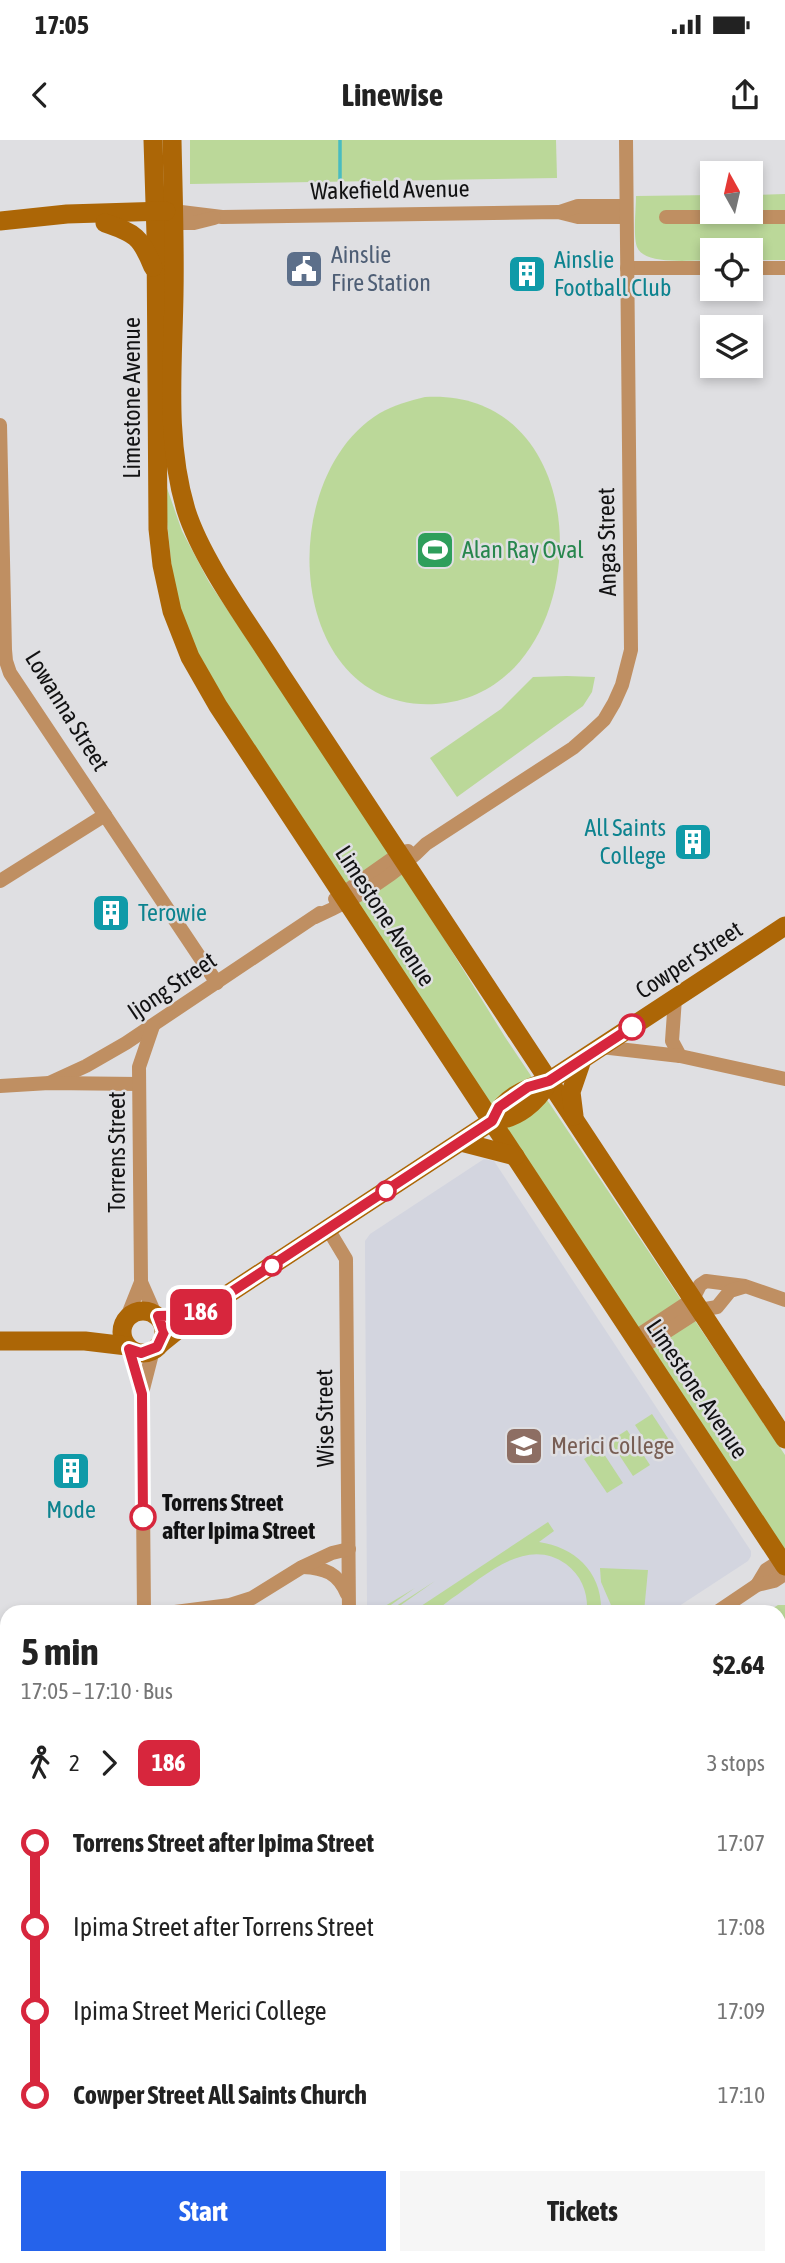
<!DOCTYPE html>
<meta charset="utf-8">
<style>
body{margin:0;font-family:"Asap Condensed",sans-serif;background:#f6f6f6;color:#222;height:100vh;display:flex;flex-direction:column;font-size:26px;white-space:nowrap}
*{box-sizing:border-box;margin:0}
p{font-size:23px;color:#767676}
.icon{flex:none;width:38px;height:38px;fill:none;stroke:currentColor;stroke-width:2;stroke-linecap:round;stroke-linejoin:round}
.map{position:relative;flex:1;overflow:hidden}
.side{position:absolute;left:0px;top:1465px;width:786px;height:660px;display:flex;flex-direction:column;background:#fff;border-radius:21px 21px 0 0;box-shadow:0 4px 10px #0003}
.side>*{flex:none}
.badge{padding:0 14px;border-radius:10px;font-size:24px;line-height:46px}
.needle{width:46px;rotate:352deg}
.controls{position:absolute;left:700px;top:21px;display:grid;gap:14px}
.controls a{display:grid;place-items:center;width:63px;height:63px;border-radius:0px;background:#fff;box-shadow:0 4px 10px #0003;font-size:35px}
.map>.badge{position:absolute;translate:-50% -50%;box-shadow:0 0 0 4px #fff}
.legs{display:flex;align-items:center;gap:10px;height:77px;padding:0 21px;font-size:23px}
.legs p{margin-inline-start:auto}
.summary{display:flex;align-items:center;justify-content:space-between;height:119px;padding:0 21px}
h1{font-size:38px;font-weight:700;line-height:52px}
.cta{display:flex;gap:14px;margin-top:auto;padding:14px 21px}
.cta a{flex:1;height:80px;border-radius:0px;background:#2563eb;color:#fff;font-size:28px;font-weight:700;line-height:80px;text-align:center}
.cta a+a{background:#f6f6f6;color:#222}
ul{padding:0 21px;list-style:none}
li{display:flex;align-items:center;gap:24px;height:84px;font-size:26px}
li i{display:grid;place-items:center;width:10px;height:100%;margin:0 9px;background:currentColor}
li i::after{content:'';width:18px;height:18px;margin:-9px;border:5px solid;border-radius:50%;background:#fff}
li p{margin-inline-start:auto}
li:first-child i{background:linear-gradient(#0000 50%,currentColor 0)}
li:last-child i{background:linear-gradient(currentColor 50%,#0000 0)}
.status{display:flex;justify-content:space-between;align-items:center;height:49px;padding:0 35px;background:#fff;direction:ltr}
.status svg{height:19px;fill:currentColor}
header{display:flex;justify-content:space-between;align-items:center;height:91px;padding:0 21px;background:#fff;font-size:32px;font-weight:700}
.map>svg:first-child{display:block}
.built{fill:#d3d5df}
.green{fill:#bbd899}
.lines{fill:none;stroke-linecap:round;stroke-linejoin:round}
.stream{stroke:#49bcc0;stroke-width:3.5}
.street{stroke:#bf8f62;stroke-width:14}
.secondary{stroke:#ac6606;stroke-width:19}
.line-1-casing{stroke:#fff;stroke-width:16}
.line-1{stroke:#d7263d;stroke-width:10}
.stop-1-dot{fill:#fff;stroke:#d7263d;stroke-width:3.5}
.labels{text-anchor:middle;stroke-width:5;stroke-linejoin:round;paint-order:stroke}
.street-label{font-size:24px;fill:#121213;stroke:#dfdfe2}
.service-label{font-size:24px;fill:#4e5e75;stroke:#dfdfe2;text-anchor:start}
.culture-label{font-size:24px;fill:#0d838f;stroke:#dfdfe2;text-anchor:start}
.leisure-label{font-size:24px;fill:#27864d;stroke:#dfdfe2;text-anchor:start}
.education-label{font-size:24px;fill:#785e54;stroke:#dfdfe2;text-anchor:start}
.stop-label{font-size:24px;font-weight:bold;fill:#121213;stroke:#dfdfe2;text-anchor:start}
</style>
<div class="status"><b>17:05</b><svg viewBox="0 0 49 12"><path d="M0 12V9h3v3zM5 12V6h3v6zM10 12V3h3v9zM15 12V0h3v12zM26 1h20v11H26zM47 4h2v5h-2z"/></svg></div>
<header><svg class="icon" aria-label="back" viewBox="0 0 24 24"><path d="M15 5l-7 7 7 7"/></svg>Linewise<svg class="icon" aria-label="share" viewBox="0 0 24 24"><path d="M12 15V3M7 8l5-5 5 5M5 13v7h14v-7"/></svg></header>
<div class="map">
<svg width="785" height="2123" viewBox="0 0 785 2123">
<rect width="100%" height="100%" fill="#dfdfe2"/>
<!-- built -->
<path class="built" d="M484 1019 494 1021 751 1411V1416L748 1421 670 1472H367L365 1101 370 1094Z"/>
<!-- green -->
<g class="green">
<path d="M190 0H556L557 38 190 44Z"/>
<path d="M785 54V120H751V110H712V120C696 120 644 126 637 107 633 96 636 69 636 56L712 55V72H751V55Z"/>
<path d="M425 257C608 246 598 554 436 564 286 573 272 338 380 273 394 265 409 261 425 257Z"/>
<path d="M163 342 167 348 182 391 209 442 412 747 505 897 785 1315V1412L202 526 176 471Z"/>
<path d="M567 536 595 537 592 552 583 566 457 657 430 618 501 569 533 537Z"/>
<path d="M652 1274 675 1309 658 1320 635 1285Z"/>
<path d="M627 1290 650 1325 633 1336 610 1301Z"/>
<path d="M600 1308 623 1343 607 1353 584 1319Z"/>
<path d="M548 1382 554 1391 539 1402C575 1407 603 1433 601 1472H587C588 1453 582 1436 566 1424 526 1395 484 1437 451 1459 446 1463 439 1469 433 1471 427 1473 418 1472 412 1472Z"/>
<path d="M600 1428 648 1430 644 1472H614L601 1442Z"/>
<path d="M435 1441 391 1472H375L415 1448 388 1467 390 1470Z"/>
<path d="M778 1465H785V1716L779 1720V1472H767Z"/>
<rect x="0" y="1765" width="7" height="213"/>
</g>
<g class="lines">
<!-- stream -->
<path class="stream" d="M340 0V55"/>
<!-- street -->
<g class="street">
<path d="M173 71 222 77 558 72 578 77H626"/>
<path d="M560 72 578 66H626"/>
<path d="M666 77H785"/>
<path d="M173 83H194L214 78"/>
<path d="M627 128H712"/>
<path d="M751 128H785"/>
<path d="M0 285 5 510 6 521 10 533 217 843"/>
<path d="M0 741 105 675"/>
<path d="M335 759 399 714 408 711"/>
<path d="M315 777C356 759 394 737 426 704L573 608 589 594 604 580 614 563 622 545 631 510 626 0"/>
<path d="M675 858 672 901 680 916"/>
<path d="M601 907 680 916 785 939"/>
<path d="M49 943 86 926 126 903 320 773"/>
<path d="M0 946 49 943 139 944"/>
<path d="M328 1089 346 1119 349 1472"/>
<path d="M141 1142 155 1174"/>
<path d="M127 1177 141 1142 139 927 153 886"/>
<path d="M634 1198 693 1159 700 1145 706 1141 745 1146 785 1160"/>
<path d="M641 1208 700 1170 717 1167 730 1151 743 1147"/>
<path d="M129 1209 142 1254 144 1472"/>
<path d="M143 1249 153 1210"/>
<path d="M303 1427C325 1428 338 1433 347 1454"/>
<path d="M757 1445 766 1430 785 1418"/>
<path d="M175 1472 230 1465 252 1458 302 1427 332 1413 349 1409"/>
<path d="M717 1472 757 1445 774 1441 785 1434"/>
<path d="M0 1735H7"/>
<path d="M779 2069 785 2065"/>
<path d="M149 2118V2123"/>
<path d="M361 2118V2123"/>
<path d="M698 2123 706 2118"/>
</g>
<!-- secondary -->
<g class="secondary">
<path d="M153 0 156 95 158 389 162 425 172 471 190 517 218 566 785 1426"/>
<path d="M172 0C173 51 175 103 174 154 173 226 165 300 186 370 202 421 249 484 278 530L785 1299"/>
<path d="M0 81 67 74 166 71"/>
<path d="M105 83C135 93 141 97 153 127"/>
<path d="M574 976 571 952 582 920"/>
<path d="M492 981C503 958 525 948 549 941L785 786"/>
<path d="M461 1002 515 1016"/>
<circle cx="143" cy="1192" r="21"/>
<path d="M0 1201H85L127 1206"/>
<path d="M160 1204 196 1175 492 981C517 979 537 963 549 941"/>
<path d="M779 1751 785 1747"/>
<path d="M0 2007H7"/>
</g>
</g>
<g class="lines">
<defs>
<path id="line-1" d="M143 1377 142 1254 129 1209 141 1213 157 1207 164 1192 158 1176 196 1175 492 981 499 967 528 947 549 941 632 887"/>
</defs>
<!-- line-1 casing -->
<use href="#line-1" class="line-1-casing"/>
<!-- line-1 -->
<use href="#line-1" class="line-1"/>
</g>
<!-- icons -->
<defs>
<symbol id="civic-square" viewBox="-11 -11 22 22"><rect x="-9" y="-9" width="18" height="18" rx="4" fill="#5c6f8a" stroke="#dfdfe2"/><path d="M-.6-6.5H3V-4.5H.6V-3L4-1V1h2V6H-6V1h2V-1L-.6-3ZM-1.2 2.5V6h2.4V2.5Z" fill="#fff"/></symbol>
<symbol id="building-square" viewBox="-11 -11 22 22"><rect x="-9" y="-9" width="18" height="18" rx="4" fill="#0f9aa8" stroke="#dfdfe2"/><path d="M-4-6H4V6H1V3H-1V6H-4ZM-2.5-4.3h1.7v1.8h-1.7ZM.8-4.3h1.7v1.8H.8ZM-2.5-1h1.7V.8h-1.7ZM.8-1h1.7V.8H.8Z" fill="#fff"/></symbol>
<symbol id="stadium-square" viewBox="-11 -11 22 22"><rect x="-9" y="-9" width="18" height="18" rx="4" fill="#2e9e5b" stroke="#dfdfe2"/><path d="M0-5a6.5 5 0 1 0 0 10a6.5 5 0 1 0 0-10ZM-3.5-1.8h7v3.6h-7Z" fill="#fff"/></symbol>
<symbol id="school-square" viewBox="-11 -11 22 22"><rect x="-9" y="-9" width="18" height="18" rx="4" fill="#8d6e63" stroke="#dfdfe2"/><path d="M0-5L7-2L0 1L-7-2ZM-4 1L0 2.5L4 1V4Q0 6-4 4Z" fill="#fff"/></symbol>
</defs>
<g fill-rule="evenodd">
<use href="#civic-square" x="282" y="107" width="44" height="44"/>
<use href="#building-square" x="505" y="112" width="44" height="44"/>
<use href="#stadium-square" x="413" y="388" width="44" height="44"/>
<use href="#building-square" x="671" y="680" width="44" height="44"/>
<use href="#building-square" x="89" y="751" width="44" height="44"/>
<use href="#school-square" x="502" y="1284" width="44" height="44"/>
<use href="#building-square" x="49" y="1309" width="44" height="44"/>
</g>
<!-- markers -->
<g class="stop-1-dot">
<circle cx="632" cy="887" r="12"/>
<circle cx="386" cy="1051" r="9"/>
<circle cx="272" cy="1126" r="9"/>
<circle cx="143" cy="1377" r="12"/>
</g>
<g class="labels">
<!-- street labels -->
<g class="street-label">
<text transform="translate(390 50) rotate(-1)" y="8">Wakefield Avenue</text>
<text transform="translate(132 258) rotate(-90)" y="8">Limestone Avenue</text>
<text transform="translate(607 402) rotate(-91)" y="8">Angas Street</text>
<text transform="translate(67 571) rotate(58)" y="8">Lowanna Street</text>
<text transform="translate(385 776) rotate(57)" y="8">Limestone Avenue</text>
<text transform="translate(689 820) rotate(-33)" y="8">Cowper Street</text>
<text transform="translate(172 846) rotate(-34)" y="8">Ijong Street</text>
<text transform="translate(117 1012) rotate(-90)" y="8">Torrens Street</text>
<text transform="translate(697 1249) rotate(56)" y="8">Limestone Avenue</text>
<text transform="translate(325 1278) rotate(-91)" y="8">Wise Street</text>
</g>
<!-- service labels -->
<g class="service-label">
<text x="331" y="123">Ainslie<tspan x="331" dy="28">Fire Station</tspan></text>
</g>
<!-- culture labels -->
<g class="culture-label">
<text x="554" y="128">Ainslie<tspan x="554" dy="28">Football Club</tspan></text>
<text x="666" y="696" text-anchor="end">All Saints<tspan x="666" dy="28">College</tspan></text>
<text x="138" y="781">Terowie</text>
<text x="71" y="1378" text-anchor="middle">Mode</text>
</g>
<!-- leisure labels -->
<g class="leisure-label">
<text x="462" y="418">Alan Ray Oval</text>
</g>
<!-- education labels -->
<g class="education-label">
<text x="551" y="1314">Merici College</text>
</g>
<!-- stop labels -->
<g class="stop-label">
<text x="162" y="1371">Torrens Street<tspan x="162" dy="28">after Ipima Street</tspan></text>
</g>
</g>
</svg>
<div class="controls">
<a><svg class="needle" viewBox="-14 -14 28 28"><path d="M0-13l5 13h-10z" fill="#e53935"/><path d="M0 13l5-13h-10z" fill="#767676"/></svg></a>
<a><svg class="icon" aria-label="locate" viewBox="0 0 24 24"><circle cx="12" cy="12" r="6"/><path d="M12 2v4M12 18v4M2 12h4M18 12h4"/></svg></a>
<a><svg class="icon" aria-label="layers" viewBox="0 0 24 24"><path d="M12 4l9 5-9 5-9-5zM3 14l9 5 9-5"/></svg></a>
</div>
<b class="badge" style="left:201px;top:1172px;background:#d7263d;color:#fff">186</b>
<section class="side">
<div class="summary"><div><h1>5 min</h1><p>17:05 – 17:10 · Bus</p></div><b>$2.64</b></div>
<div class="legs"><svg class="icon" aria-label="walk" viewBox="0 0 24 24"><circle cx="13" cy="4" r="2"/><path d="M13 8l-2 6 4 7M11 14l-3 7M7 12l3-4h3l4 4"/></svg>2<svg class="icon" aria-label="forward" viewBox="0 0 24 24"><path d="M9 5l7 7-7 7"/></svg><b class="badge" style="background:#d7263d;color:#fff">186</b><p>3 stops</p></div>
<ul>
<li><i style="color:#d7263d"></i><b>Torrens Street after Ipima Street</b><p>17:07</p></li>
<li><i style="color:#d7263d"></i><span>Ipima Street after Torrens Street</span><p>17:08</p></li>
<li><i style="color:#d7263d"></i><span>Ipima Street Merici College</span><p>17:09</p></li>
<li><i style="color:#d7263d"></i><b>Cowper Street All Saints Church</b><p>17:10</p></li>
</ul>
<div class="cta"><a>Start</a><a>Tickets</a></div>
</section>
</div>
